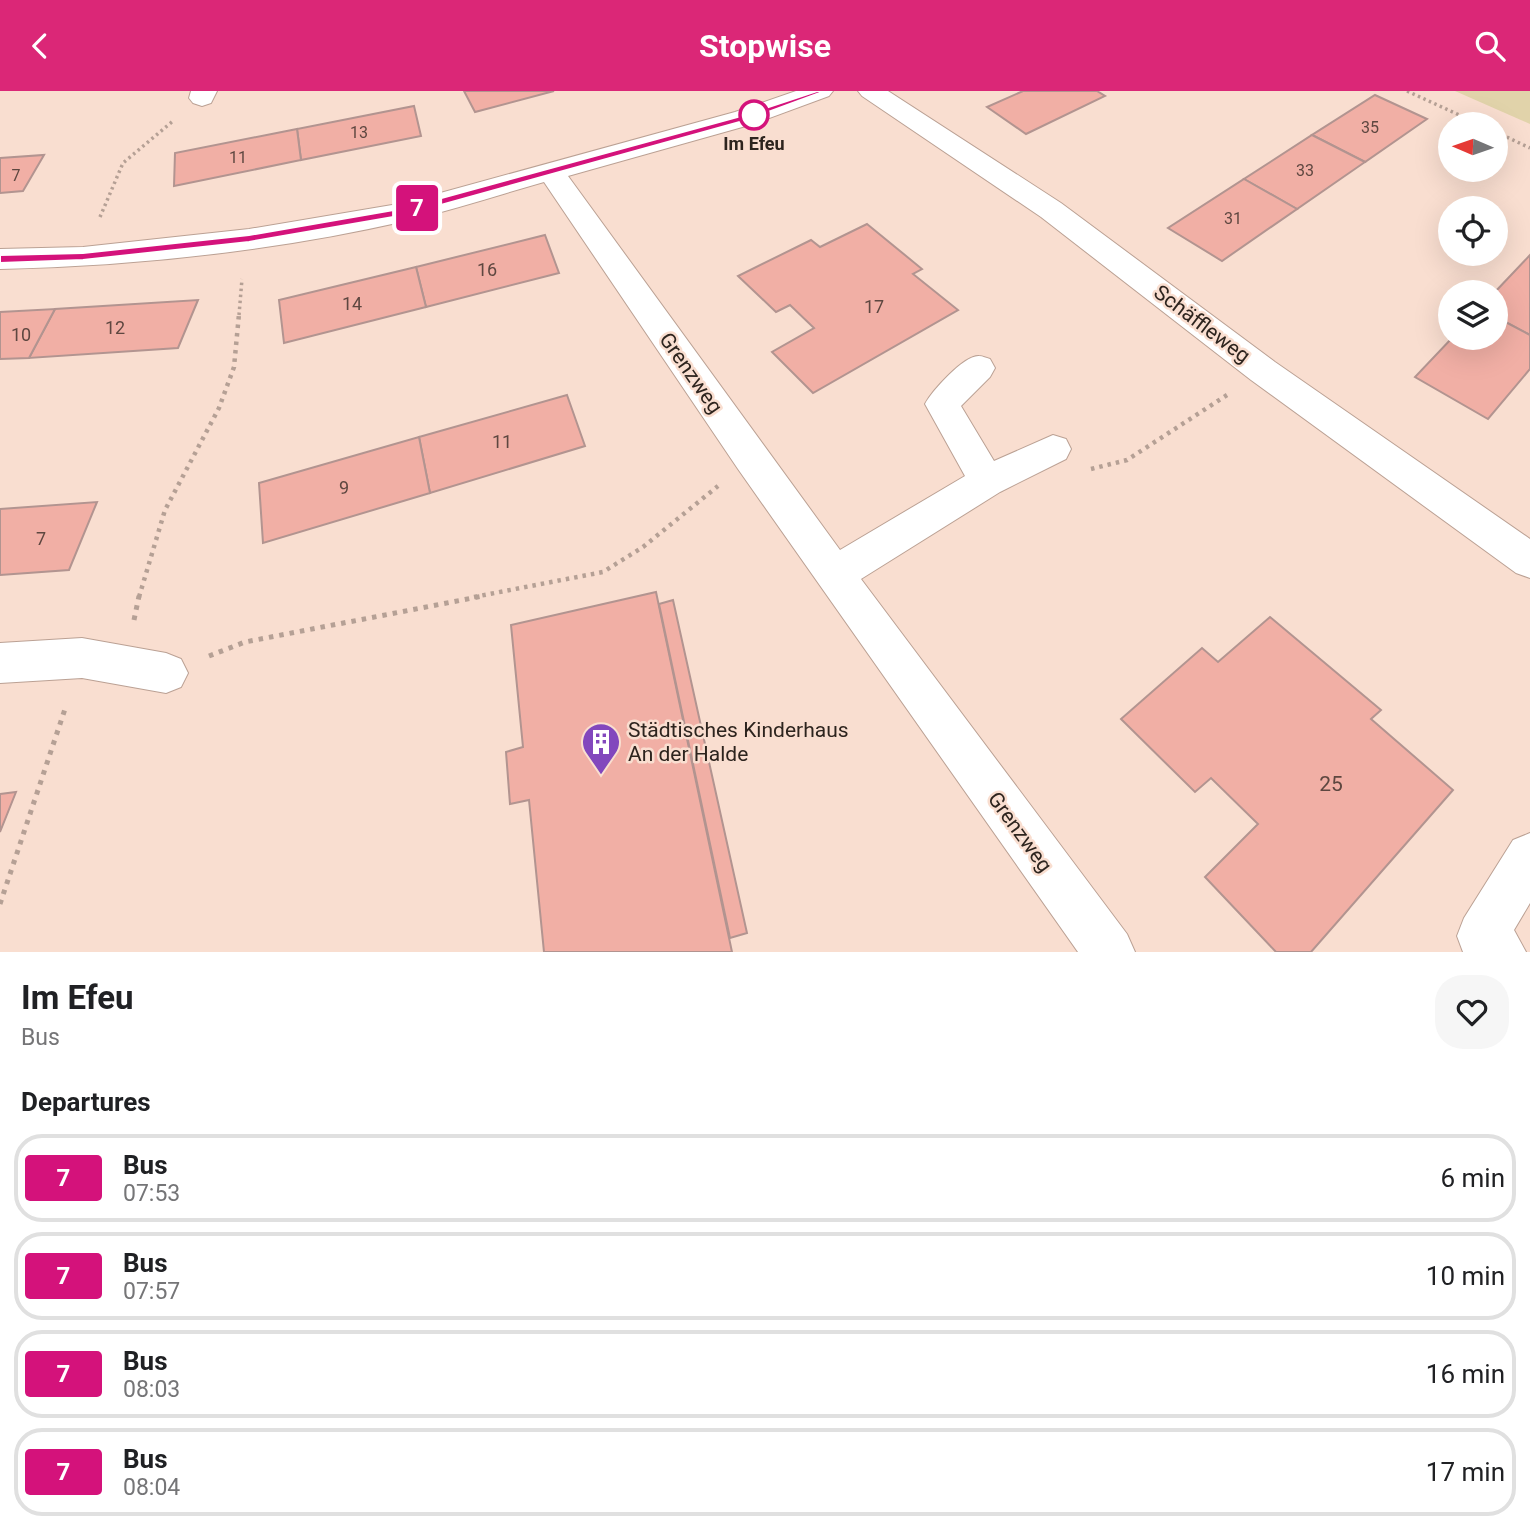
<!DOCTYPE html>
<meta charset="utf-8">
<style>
body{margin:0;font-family:Roboto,sans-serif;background:#f6f6f6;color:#202124;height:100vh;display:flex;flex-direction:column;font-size:26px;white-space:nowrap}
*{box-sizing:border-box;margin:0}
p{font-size:23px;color:#757577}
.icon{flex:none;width:38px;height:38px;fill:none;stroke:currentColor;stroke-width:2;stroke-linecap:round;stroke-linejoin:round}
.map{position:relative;height:861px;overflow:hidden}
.panel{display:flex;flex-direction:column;background:#fff;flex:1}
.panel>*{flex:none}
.badge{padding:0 14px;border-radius:5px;font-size:24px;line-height:46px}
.needle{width:46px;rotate:272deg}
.buttons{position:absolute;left:1438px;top:21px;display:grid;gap:14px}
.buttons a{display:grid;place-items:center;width:70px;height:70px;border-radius:50%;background:#fff;box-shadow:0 7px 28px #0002;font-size:35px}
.map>.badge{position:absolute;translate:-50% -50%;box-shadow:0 0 0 4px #fff}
h2{padding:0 21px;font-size:26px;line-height:63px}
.round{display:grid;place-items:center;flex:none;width:74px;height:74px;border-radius:28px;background:#f6f6f6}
.headline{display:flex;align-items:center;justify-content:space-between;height:119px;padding:0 21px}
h1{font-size:33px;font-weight:700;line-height:52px}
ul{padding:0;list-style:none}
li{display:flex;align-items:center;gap:21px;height:88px;margin:0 14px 10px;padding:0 7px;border:4px solid #e0e0e0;border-radius:28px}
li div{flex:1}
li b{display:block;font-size:26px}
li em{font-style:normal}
li .badge{min-width:77px;font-weight:700;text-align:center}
header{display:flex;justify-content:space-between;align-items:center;height:91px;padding:0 21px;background:#db2777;color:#fff;font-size:32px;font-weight:700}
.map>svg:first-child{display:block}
.green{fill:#e1d3aa}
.building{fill:#f1afa5;stroke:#b29490;stroke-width:2}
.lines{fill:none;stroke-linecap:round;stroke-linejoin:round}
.minor-casing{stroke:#bba194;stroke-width:2}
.path-far2{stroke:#b5a095;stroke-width:3.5;stroke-dasharray:2.5 3.5;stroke-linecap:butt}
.path-far1{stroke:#b5a095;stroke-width:4.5;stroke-dasharray:3.5 5;stroke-linecap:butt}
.path{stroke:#b5a095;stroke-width:5;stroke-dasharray:4.5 6;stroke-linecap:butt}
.minor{fill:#fff;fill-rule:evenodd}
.line{fill:#d4127b;stroke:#fff;stroke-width:2}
.stop-dot{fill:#fff;stroke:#d4127b;stroke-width:3.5}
.labels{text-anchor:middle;stroke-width:5;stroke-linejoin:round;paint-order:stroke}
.far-number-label{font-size:16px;fill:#5e4740}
.far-stop-label{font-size:18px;font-weight:bold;fill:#2d241e;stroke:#f9ded0}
.number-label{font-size:18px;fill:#5e4740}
.street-label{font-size:21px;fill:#2d241e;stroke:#f9ded0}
.poi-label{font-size:21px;fill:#2d241e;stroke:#f9ded0;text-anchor:start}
.near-number-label{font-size:21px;fill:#5e4740}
</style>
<header><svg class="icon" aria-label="back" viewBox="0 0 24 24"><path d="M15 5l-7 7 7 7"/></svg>Stopwise<svg class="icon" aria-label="search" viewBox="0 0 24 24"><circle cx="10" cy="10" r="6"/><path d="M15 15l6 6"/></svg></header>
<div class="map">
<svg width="1530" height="861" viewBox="0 0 1530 861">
<rect width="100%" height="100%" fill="#f9ded0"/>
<!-- green -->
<path class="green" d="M1455 0H1530V33Z"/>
<!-- building -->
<g class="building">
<path d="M464 0H554L475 21Z"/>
<path d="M1023 0H1097L1105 5 1026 43 987 16Z"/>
<path d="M1375 4 1427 28 1365 71 1312 44Z"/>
<path d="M414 15 421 45 301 69 297 38Z"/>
<path d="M297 38 301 69 174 95 175 62Z"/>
<path d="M1312 44 1365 71 1297 118 1244 88Z"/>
<path d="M44 64 23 100 0 102V67Z"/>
<path d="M1244 88 1297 118 1222 170 1168 137Z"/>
<path d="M867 133 922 178 913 183 958 219 813 302 772 261 814 237 790 214 776 221 738 185 811 149 820 156Z"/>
<path d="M545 144 559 182 426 216 416 176Z"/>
<path d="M1530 164V244L1496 226 1495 201Z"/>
<path d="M416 176 426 216 284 252 279 209Z"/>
<path d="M198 209 178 257 29 267 55 218Z"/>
<path d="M55 218 29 267 0 268V221Z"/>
<path d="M1496 226 1530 244V278L1488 328 1415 286 1452 247H1496Z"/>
<path d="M567 304 585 355 430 402 419 346Z"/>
<path d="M419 346 430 402 263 452 259 392Z"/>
<path d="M97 411 69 479 0 484V418Z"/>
<path d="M656 501 732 861H544L529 709 510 713 506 661 523 656 511 534Z"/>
<path d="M673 509 747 842 730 847 659 513Z"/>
<path d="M1270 526 1381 619 1371 628 1453 699 1311 861H1276L1205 786 1258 733 1211 687 1195 701 1121 628 1202 557 1218 571Z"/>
<path d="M16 701 0 741V703Z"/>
</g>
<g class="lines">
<defs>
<g id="minor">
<path d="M191 0H217L211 12 202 15 193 12 189 7Z"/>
<path d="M796 0H833L829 5 753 33 568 85 840 459 965 385 925 313C932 300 964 264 979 265 983 265 986 267 990 268L995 277 990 286 961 315 994 370 1053 344 1066 348 1071 358 1066 368 1000 401 861 488 1127 843 1135 861H1078L738 378 544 91C498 104 453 119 406 130 274 160 135 175 0 178V158L83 156 249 138 404 112 735 21Z"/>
<path d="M858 0H888L1061 112 1275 271 1530 448V487L1516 482 1251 289 1041 126 862 5Z"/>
<path d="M82 547 166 562 181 568 188 582 181 596 166 602 82 587 0 592V552Z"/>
<path d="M1530 742V812L1514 839 1526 861H1463L1457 845 1464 827 1513 749Z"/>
</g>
</defs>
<!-- minor casing -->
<use href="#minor" class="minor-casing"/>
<!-- path-far2 -->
<g class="path-far2">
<path d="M1407 0 1479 33"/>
<path d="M1496 41 1530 57"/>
<path d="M100 126 123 72 173 30"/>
<path d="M239 224 242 188"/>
</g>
<!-- path-far1 -->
<g class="path-far1">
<path d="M1091 378 1127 369 1227 304"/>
<path d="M139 506 165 419 219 317 234 276 239 223"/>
<path d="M474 506 603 481 643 456 718 395"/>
</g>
<!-- path -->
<g class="path">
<path d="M134 529 139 505"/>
<path d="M209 565 245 551 483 505"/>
<path d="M0 813 66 615"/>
</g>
<!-- minor -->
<use href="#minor" class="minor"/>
</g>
<!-- line -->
<path class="line" d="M817 0H825L747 29 405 124 249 151 83 169 0 172V164L83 162 249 144 405 117 741 25Z"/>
<!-- icons -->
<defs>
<symbol id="building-pin" viewBox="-11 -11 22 30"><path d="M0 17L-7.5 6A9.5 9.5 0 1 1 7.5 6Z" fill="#8247bd" stroke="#f9ded0"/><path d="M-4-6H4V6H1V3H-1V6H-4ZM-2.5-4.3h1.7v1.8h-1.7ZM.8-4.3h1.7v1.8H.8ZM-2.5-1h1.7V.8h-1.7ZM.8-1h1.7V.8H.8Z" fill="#fff"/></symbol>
</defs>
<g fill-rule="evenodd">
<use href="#building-pin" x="579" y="629" width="44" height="60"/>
</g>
<!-- markers -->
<circle class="stop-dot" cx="754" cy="24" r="14"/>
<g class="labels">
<!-- far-number labels -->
<g class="far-number-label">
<text x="1370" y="42">35</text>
<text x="359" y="47">13</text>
<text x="238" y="72">11</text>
<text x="1305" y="85">33</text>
<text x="16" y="90">7</text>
<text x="1233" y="133">31</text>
</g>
<!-- far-stop labels -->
<g class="far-stop-label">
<text x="754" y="59">Im Efeu</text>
</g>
<!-- number labels -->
<g class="number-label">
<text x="487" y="185">16</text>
<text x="352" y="219">14</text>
<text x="874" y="222">17</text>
<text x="115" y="243">12</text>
<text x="21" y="250">10</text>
<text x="502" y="357">11</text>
<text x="344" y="403">9</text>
<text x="41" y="454">7</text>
</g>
<!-- street labels -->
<g class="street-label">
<text transform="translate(1202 233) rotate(37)" y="7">Schäffleweg</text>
<text transform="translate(691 282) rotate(55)" y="7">Grenzweg</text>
<text transform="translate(1020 741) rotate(54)" y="7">Grenzweg</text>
</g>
<!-- poi labels -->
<g class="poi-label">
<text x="628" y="646">Städtisches Kinderhaus<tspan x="628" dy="24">An der Halde</tspan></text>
</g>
<!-- near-number labels -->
<g class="near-number-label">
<text x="1331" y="700">25</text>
</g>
</g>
</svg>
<div class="buttons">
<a><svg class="needle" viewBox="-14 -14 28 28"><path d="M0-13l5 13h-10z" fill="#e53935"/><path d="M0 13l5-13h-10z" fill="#757577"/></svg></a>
<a><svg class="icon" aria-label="locate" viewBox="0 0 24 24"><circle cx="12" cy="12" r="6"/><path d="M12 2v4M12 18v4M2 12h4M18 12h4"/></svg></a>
<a><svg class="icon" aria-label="layers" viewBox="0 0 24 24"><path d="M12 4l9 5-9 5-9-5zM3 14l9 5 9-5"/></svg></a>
</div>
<b class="badge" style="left:417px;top:117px;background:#d4127b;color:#fff">7</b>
</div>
<section class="panel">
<div class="headline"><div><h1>Im Efeu</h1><p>Bus</p></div><a class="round"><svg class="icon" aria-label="heart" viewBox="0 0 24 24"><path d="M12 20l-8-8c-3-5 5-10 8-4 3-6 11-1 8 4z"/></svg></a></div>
<h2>Departures</h2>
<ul>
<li><span class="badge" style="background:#d4127b;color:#fff">7</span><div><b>Bus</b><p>07:53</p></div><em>6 min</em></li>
<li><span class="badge" style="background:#d4127b;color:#fff">7</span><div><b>Bus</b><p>07:57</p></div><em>10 min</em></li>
<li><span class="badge" style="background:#d4127b;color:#fff">7</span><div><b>Bus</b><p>08:03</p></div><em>16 min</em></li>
<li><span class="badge" style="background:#d4127b;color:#fff">7</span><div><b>Bus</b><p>08:04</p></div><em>17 min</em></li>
</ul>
</section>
